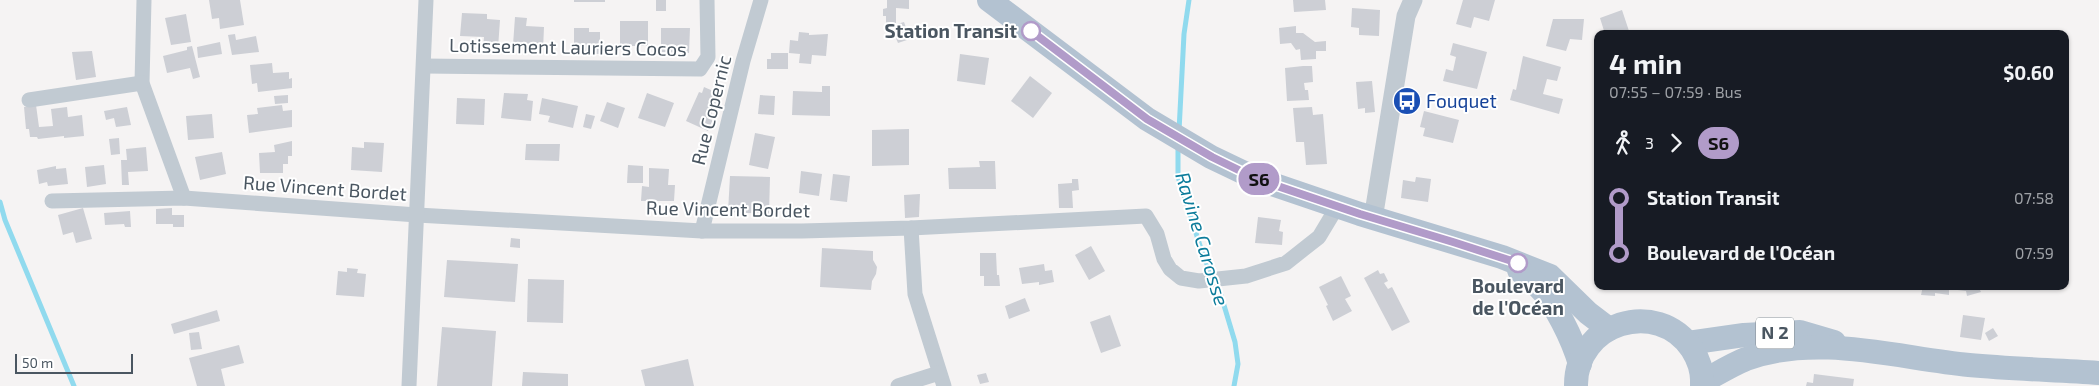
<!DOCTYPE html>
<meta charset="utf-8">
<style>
body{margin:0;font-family:"Exo 2",sans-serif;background:#20242c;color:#f1f3f6;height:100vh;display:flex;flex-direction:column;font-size:19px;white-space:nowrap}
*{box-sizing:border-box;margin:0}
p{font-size:16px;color:#9ea1a6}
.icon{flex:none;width:28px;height:28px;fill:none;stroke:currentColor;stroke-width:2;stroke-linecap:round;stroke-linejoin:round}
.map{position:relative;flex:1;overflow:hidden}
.drawer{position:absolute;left:1594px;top:30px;width:475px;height:260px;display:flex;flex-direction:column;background:#171b24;border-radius:10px;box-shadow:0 1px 4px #0004}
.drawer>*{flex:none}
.badge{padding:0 10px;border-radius:16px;font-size:18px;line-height:32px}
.scale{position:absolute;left:15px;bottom:12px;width:118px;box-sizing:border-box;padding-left:5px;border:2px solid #4a5661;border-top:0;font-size:14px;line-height:18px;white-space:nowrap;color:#4a5661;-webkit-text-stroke:4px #fff;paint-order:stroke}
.map>.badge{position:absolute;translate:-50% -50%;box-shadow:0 0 0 2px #fff}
.legs{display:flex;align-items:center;gap:8px;height:55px;padding:0 15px;font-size:16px}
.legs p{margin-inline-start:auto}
.headline{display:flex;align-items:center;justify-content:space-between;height:85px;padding:0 15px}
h1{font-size:28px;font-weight:700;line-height:38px}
ul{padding:0 15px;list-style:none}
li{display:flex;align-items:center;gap:18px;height:55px;font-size:19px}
li i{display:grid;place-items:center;width:8px;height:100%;margin:0 6px;background:currentColor}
li i::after{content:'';width:12px;height:12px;margin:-6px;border:4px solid;border-radius:50%;background:#171b24}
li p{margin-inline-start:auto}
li:first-child i{background:linear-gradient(#0000 50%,currentColor 0)}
li:last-child i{background:linear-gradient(currentColor 50%,#0000 0)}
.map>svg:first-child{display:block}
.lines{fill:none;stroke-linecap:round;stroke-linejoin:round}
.stream{stroke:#90daee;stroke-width:5}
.building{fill:#cdcfd5}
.minor{stroke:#c1cad2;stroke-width:15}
.tertiary{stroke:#c1cad2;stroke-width:19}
.primary{stroke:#b3c2d1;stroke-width:24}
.line-1-casing{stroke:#fff;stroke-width:11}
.line-1{stroke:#b19bc9;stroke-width:8}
.stop-1-dot{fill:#fff;stroke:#b19bc9;stroke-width:2.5}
.labels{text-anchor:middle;stroke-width:4;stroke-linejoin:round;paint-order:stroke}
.shield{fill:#fff;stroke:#808990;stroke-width:1}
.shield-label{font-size:18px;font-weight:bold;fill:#4a5661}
.stop-label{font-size:19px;font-weight:bold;fill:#4a5661;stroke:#fff;text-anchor:end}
.street-label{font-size:19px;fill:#4a5661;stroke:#fff}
.transit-label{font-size:19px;fill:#164399;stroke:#fff;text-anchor:start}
.water-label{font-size:20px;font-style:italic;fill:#0c7c9b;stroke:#fff}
</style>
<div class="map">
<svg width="2099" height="386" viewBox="0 0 2099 386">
<rect width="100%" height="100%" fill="#f5f3f3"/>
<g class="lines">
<!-- stream -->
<g class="stream">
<path d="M1179 131 1184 34 1189 0"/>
<path d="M1178 144V177L1204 258 1220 292 1235 342 1238 364 1234 386"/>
<path d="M0 202 5 220 74 386"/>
</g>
</g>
<!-- building -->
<g class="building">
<path d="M209 0H240L244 25 220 29 219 18 212 19Z"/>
<rect x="574" y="0" width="31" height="2"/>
<rect x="656" y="0" width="10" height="11"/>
<path d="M887 0H909V9L896 8V23L886 24V16H883V9L887 8Z"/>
<path d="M1293 0H1325L1326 10 1294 12Z"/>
<path d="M1463 0H1495L1489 21 1474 17 1471 28 1456 24Z"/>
<path d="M1352 8 1380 10 1379 36 1359 35V28L1351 27Z"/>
<path d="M1622 10 1630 34H1605L1600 18Z"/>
<path d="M462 13 487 14V19L500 20 498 48H483L484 37 460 36Z"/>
<path d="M186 14 191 42 171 45 165 18Z"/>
<path d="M515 17 527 18 526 26 544 27 543 50 523 49 524 45H513Z"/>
<path d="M1553 19H1584L1582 40 1570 39 1566 51 1546 46Z"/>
<rect x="620" y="21" width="28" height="25"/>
<path d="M904 22 910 39 898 43 895 36 900 34 897 24Z"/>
<path d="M1296 26V33H1303L1315 42 1326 41V51H1316V59L1301 60 1300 49 1296 50 1291 43 1280 44 1279 28Z"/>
<path d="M574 28H589V32H600V54L574 53Z"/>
<path d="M661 28H690L689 53 661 52Z"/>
<path d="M799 32 809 33V35L828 34 826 56 812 55 811 64 799 63 800 54 789 53 790 40 798 41Z"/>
<path d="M235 34 236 40 256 36 259 52 232 55 228 35Z"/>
<path d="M220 42 222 54 198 58 197 47Z"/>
<path d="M1453 43 1487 52 1477 89 1443 81 1446 69 1453 71 1456 57 1450 55Z"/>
<path d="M192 46 200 77 193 79 190 68 167 73 163 56 187 50V47Z"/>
<path d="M92 51 96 77 76 80 72 52Z"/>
<path d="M771 53H788V69H767V59H771Z"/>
<path d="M960 54 989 58 985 85 957 81Z"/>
<path d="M1523 56 1561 67 1557 81 1547 79 1543 94 1563 99 1559 114 1510 100 1513 89 1516 90Z"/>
<path d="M272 63 273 73 289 72V79L292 78V88L258 92 257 83 252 84 250 65Z"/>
<path d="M1303 66H1312L1313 82 1304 83 1305 90H1308L1309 100 1287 101 1285 68Z"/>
<path d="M1030 76 1052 93 1033 118 1011 101Z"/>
<path d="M1372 81 1375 112 1365 113V108L1358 109 1356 82Z"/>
<path d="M822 86H830V116L792 115 793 91 822 92Z"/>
<path d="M704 87 720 94 711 115 714 117 708 131 686 121 699 92 702 93Z"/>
<path d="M504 93 528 94 527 100 533 101 531 121 501 118Z"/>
<path d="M647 93 674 103 665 127 638 118Z"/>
<path d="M288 95V103L275 104 274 96Z"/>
<path d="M760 95 775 96 774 115 758 114Z"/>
<path d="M457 98 485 99 484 125 456 124Z"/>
<path d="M542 98 578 106 573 128 548 122 550 116 539 114Z"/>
<path d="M607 102 625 108 618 128 600 121Z"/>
<path d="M36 105 39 127 53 126 51 109 67 107 68 117 82 115 84 136 64 138V136L38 139 37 137H30L29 129H26L24 107Z"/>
<path d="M282 105 283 111 292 110V127L249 133 247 115 258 114 257 108Z"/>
<path d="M127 107 131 125 116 127 114 118 106 120 104 111Z"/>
<path d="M1312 107 1313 115 1323 114 1327 164 1306 165 1304 142H1296L1293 108Z"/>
<path d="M1424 111 1459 120 1453 143 1423 136 1425 128 1420 127Z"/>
<path d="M212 114 214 138 188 140 186 116Z"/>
<path d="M586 114 595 116 591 129 583 127Z"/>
<path d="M909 129V165L872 166V130Z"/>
<path d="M755 133 775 137 768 169 749 165Z"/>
<path d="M119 138 120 154 111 155 109 139Z"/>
<path d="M292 141V156H288V164H283V173H260L259 153 275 152 274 145Z"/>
<path d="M364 142 384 143 382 172 351 170 352 147 364 148Z"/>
<path d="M526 144H560L559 161 525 160Z"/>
<path d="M146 147 148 171 128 172 129 185H122L121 160H127L126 149Z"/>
<path d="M222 152 226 174 200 180 195 157Z"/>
<path d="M979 161H995L996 189H949L948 168 980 167Z"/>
<path d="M104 165 106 184 87 187 85 167Z"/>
<path d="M628 165 643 166V183H627Z"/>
<path d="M56 166V169L66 168 68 184 48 186 47 182 39 184 37 170Z"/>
<path d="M649 168 669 169 668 185H675L674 201H641L642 186 649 187Z"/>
<path d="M801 171 822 174 819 196 799 193Z"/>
<path d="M833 174 850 176 847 202 830 200Z"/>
<path d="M730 176 770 177 769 214 728 212Z"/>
<path d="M1416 177 1431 179 1428 202 1401 198 1403 180 1415 182Z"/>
<path d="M1072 179H1078L1079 190 1072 191 1073 208H1059L1058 184 1072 183Z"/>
<path d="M920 194 919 217 905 218 904 195Z"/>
<path d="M83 208 92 239 76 243 73 232 63 235 58 215Z"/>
<path d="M172 208V215H184V227H173V224H156V209Z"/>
<path d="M130 211 131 227H125L124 224 105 225 104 213Z"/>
<path d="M1258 217 1281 220 1279 231 1283 232 1282 245 1255 243Z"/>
<path d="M511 238 520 239V248L510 247Z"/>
<path d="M1091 246 1105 271 1089 280 1075 255Z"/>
<path d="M822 248 873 251V260L877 267 876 274 872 281 871 290 820 287Z"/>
<path d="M980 253H996L997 275H999L1000 286H984V276H980Z"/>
<path d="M447 260 518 264 515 302 444 297Z"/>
<path d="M1044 264 1045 271 1052 270 1054 282 1039 285V282L1022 284 1019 268Z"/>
<path d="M347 268 358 269 357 273 366 274 364 297 336 295 338 271 347 272Z"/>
<path d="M1378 270 1380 274 1384 273 1388 281 1384 283 1388 289 1392 287 1410 322 1392 331 1364 278Z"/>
<path d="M1341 276 1351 296 1345 299 1352 311 1333 321 1326 306 1328 305 1319 287Z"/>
<path d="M528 279 564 280 563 323 527 322Z"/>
<path d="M1923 286H1978L1981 292 1967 296 1966 291 1949 289V295L1935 293V296L1921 295Z"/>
<path d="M1025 298 1030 311 1009 319 1005 306Z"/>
<path d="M217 310 220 321 174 334 171 324Z"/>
<path d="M1110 315 1121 346 1101 353 1090 322Z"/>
<path d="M1963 315 1985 318 1981 340 1960 337Z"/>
<path d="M442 327 496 331 492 386H437Z"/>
<path d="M1993 328 1998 336 1989 341 1985 333Z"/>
<path d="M199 332 202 349 191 350 189 333Z"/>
<path d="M239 345 244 363 221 369 225 386H197L189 358Z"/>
<path d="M688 359 694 386H645L641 370Z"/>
<path d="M523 372 568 374V386H522Z"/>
<path d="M986 373 989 382 980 384 977 375Z"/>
<path d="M1814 374 1854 379 1853 386H1806L1807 382 1813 383Z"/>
</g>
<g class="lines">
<!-- minor -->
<g class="minor">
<path d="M144 0 142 83 184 198"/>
<path d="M424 66 700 69 708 57 707 0"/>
<path d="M29 100 142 83"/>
<path d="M52 201 184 198 417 215 702 231H802L911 228 1146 216 1157 234 1164 259 1170 269 1181 278 1199 281 1246 276 1286 263 1319 237 1337 207"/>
<path d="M911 228 915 294 944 386"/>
<path d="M702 231 743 61 761 0"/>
<path d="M409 386 426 0"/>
<path d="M898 386 939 373"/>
</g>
<!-- tertiary -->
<path class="tertiary" d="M1373 219 1406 16 1413 0"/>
<!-- primary -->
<g class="primary">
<path d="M989 0 1147 119 1211 157 1257 179 1360 214 1502 257 1550 276 1588 313 1609 329"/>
<path d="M1519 270C1525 275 1532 280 1537 285 1555 302 1573 340 1580 364"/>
<path d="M1688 343 1744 335 1800 332 1834 342"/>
<path d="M1702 382C1717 374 1731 365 1746 359 1817 333 1897 358 1969 365 2012 369 2056 370 2099 373"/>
<path d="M1576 386C1575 323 1657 297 1692 349 1699 360 1703 373 1702 386"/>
</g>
</g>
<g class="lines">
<defs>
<path id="line-1" d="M1031 31 1147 119 1212 157 1257 179 1360 214 1453 242 1518 263"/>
</defs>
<!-- line-1 casing -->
<use href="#line-1" class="line-1-casing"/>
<!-- line-1 -->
<use href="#line-1" class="line-1"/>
</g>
<!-- icons -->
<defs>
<symbol id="bus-disc" viewBox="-11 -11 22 22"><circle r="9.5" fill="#1a4fb4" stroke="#fff"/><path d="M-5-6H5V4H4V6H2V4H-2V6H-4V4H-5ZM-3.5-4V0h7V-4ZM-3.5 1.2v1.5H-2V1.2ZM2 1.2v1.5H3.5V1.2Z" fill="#fff"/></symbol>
</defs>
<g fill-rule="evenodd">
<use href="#bus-disc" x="1391" y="85" width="32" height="32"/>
</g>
<!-- markers -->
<g class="stop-1-dot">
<circle cx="1031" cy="31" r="9"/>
<circle cx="1518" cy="263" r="9"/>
</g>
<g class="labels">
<!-- shield labels -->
<rect class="shield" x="1756" y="317.5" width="38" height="31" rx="4"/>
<g class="shield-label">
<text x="1775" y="339">N 2</text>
</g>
<!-- stop labels -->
<g class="stop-label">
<text x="1017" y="38">Station Transit</text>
<text x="1518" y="293" text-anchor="middle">Boulevard<tspan x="1518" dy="22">de l'Océan</tspan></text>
</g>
<!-- street labels -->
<g class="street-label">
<text transform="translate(568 47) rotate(1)" y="7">Lotissement Lauriers Cocos</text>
<text transform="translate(711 110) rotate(-76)" y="7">Rue Copernic</text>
<text transform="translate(325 188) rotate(4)" y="7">Rue Vincent Bordet</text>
<text transform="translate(728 209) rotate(1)" y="7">Rue Vincent Bordet</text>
</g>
<!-- transit labels -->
<g class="transit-label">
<text x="1426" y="108">Fouquet</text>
</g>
<!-- water labels -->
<g class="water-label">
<text transform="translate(1202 239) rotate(73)" y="7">Ravine Carosse</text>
</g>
</g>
</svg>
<div class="scale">50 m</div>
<b class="badge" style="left:1259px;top:179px;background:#b19bc9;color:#111">S6</b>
<section class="drawer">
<div class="headline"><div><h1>4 min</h1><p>07:55 – 07:59 · Bus</p></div><b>$0.60</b></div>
<div class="legs"><svg class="icon" aria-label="walk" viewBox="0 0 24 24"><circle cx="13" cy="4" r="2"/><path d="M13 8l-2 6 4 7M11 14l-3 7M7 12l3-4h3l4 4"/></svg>3<svg class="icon" aria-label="forward" viewBox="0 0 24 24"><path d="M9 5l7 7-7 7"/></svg><b class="badge" style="background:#b19bc9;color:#111">S6</b></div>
<ul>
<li><i style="color:#b19bc9"></i><b>Station Transit</b><p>07:58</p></li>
<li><i style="color:#b19bc9"></i><b>Boulevard de l'Océan</b><p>07:59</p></li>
</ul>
</section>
</div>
